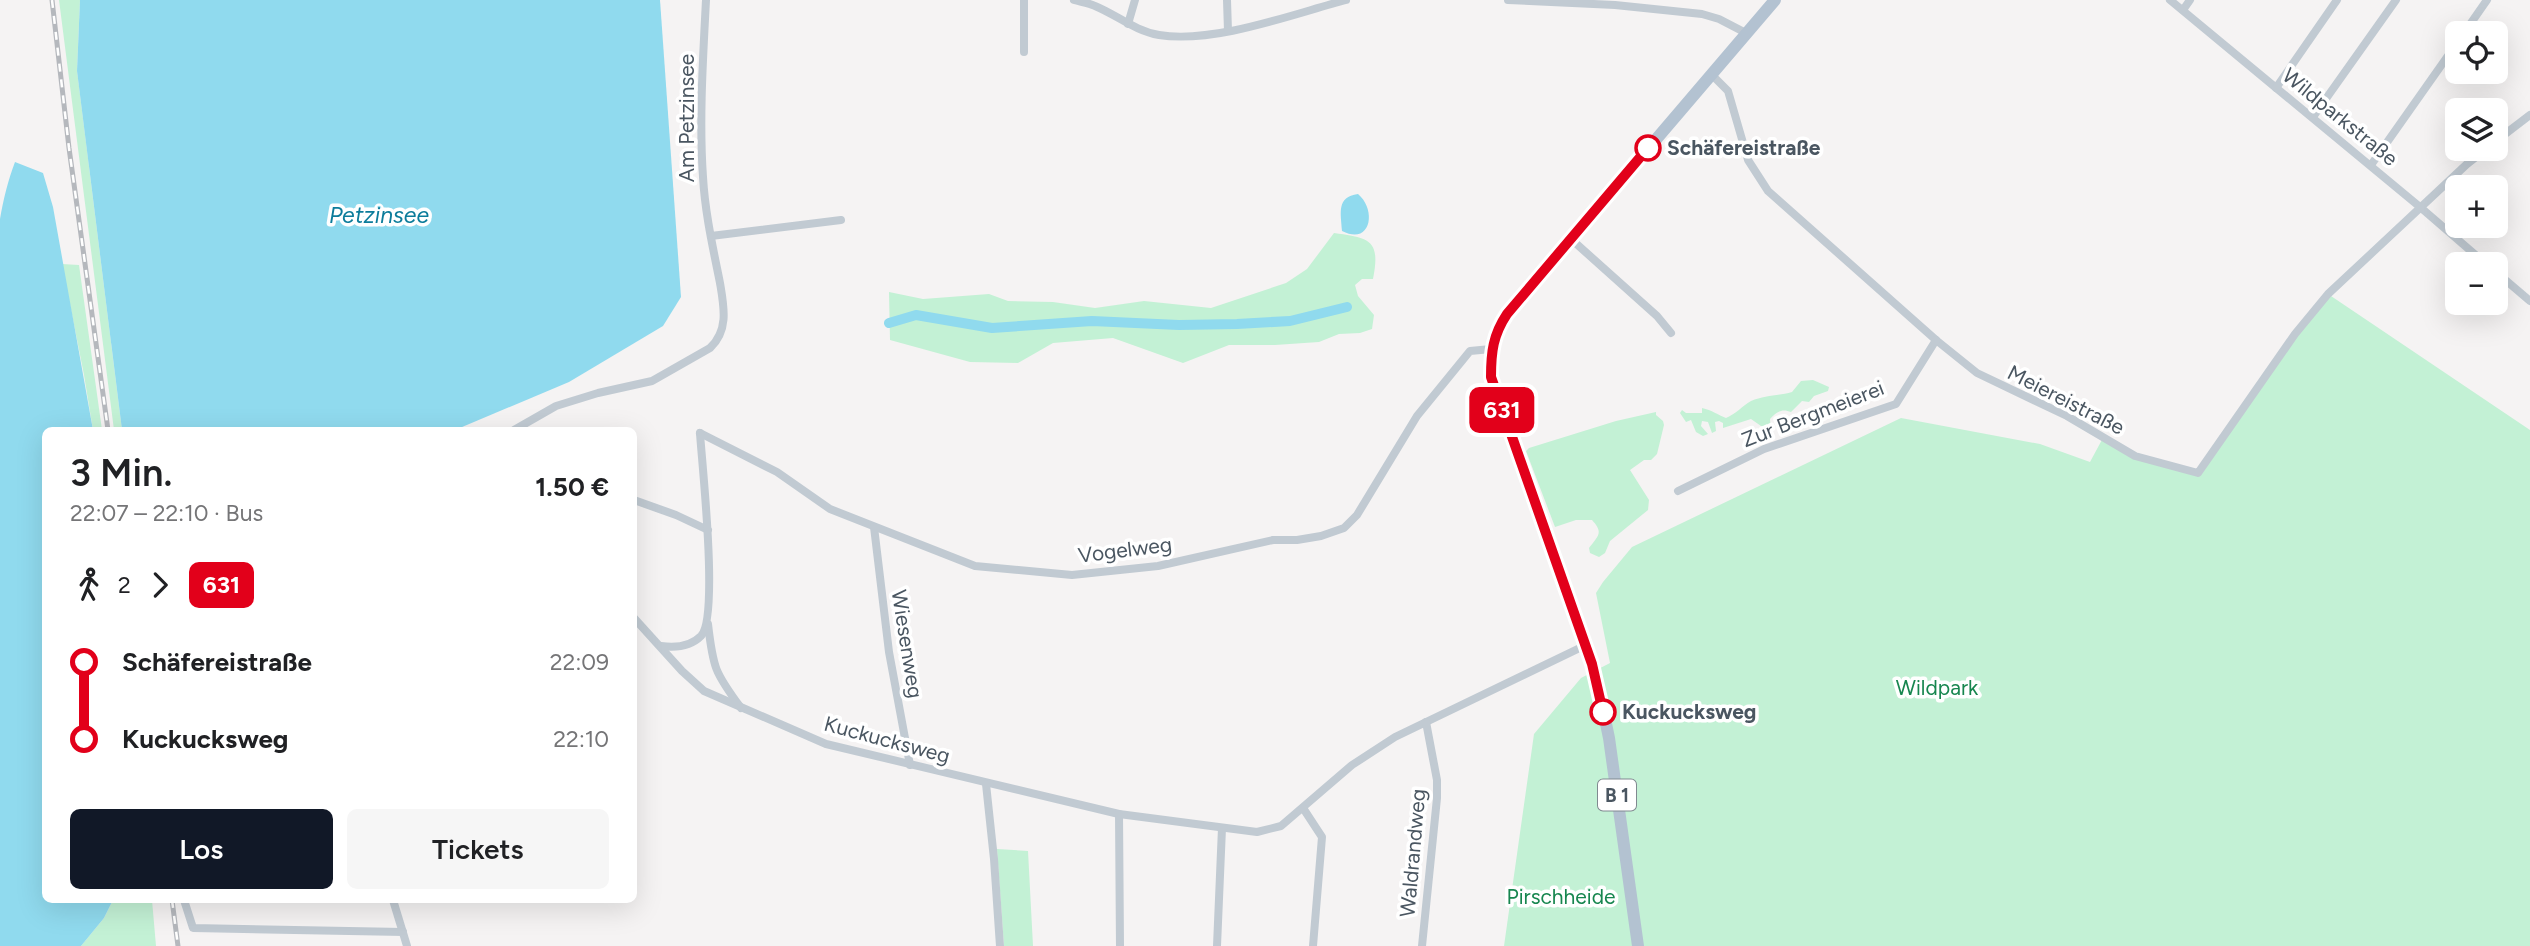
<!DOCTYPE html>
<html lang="de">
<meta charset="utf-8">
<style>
body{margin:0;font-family:Figtree,sans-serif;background:#f6f6f6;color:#202124;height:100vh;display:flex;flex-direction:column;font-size:26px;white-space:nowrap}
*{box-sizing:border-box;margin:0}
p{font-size:23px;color:#757577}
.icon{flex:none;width:38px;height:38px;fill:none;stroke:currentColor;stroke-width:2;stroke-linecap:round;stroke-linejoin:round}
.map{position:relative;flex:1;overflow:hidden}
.panel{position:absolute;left:42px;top:427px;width:595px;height:476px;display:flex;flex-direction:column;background:#fff;border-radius:10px;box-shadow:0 7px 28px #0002}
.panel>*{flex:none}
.badge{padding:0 14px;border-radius:10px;font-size:24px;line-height:46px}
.fabs{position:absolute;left:2445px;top:21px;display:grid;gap:14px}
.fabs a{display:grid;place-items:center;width:63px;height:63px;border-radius:10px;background:#fff;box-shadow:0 7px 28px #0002;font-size:35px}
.map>.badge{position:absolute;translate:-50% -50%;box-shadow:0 0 0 4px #fff}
.legs{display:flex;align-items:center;gap:10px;height:77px;padding:0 28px;font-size:23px}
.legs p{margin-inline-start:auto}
.overview{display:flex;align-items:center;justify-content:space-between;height:119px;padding:0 28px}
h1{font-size:38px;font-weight:600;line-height:52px}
.primary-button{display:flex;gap:14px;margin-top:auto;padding:14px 28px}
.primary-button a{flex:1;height:80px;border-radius:10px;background:#111827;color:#fff;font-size:28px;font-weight:600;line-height:80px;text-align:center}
.primary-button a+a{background:#f6f6f6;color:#202124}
ul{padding:0 28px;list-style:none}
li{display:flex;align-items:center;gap:24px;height:77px;font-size:26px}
li i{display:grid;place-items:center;width:10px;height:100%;margin:0 9px;background:currentColor}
li i::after{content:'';width:18px;height:18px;margin:-9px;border:5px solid;border-radius:50%;background:#fff}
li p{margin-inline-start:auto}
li:first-child i{background:linear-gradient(#0000 50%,currentColor 0)}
li:last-child i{background:linear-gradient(currentColor 50%,#0000 0)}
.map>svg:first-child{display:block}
.green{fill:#c3f1d5}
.water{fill:#90daee}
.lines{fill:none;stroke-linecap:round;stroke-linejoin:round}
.canal{stroke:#90daee;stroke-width:10}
.minor{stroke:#c1cad2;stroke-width:8}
.primary{stroke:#b3c2d1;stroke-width:12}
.rail-casing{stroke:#b5b8bd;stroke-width:5}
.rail{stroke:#fff;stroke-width:2.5;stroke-dasharray:8;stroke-linecap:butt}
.line-1-casing{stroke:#fff;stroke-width:16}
.line-1{stroke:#e2001a;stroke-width:10}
.stop-1-dot{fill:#fff;stroke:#e2001a;stroke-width:3.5}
.labels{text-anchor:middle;stroke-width:7;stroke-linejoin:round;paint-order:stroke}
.shield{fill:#fff;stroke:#808990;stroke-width:2}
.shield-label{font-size:19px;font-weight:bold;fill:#4a5661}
.street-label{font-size:21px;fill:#4a5661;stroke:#fff}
.stop-label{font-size:21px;font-weight:bold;fill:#4a5661;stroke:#fff;text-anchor:start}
.park-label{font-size:21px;fill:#17864f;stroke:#fff}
.water-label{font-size:23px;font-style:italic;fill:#0c7c9b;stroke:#fff}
</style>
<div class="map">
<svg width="2530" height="946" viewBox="0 0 2530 946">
<rect width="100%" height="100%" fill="#f5f3f3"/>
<!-- green -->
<g class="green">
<path d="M59 0H80L77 71 122 430H114Z"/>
<path d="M1334 233C1369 238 1381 239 1373 279H1362L1355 285 1358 296 1374 315 1372 329 1360 333 1339 334 1319 342 1275 345H1229L1183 363 1113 338 1053 343 1018 363 970 362 890 340 889 292 923 299 989 294 1008 301 1053 302 1095 308 1144 301 1211 308 1286 283 1307 269Z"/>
<path d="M62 264 79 265 102 430H93L84 375Z"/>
<path d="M2328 294 2530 430V946H1504L1534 734 1581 678 1610 663 1596 593 1603 582 1632 547 1901 418 2040 444 2090 462 2104 436 2135 456 2198 473Z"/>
<path d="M1813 380 1829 387 1828 391 1814 396 1809 402 1802 401 1791 412C1782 408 1776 412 1770 419L1771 433 1751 419 1723 428V423L1719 421 1715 422 1716 431 1712 433 1708 422 1702 421 1701 426 1708 434 1703 436 1696 432 1691 420 1686 422 1680 413 1682 410 1686 413H1702V408C1712 410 1718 415 1726 418 1736 414 1742 406 1751 401 1765 395 1778 396 1792 392L1801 381Z"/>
<path d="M1656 412V415L1663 421 1664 425 1657 454 1651 460H1644L1630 470 1649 500 1648 510 1610 541 1605 553 1599 557 1590 553 1589 548C1598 536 1604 533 1592 520H1576L1555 527 1526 451 1529 448 1616 421Z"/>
<path d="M997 849 1028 851 1033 946H1004Z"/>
<path d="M113 900H152L156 946H81L104 918Z"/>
</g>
<!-- water -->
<g class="water">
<path d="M80 0H660L681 297 663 326 569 382 455 430H122L77 71Z"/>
<path d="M15 162 43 173 53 207 93 430H46V900H113L104 918 81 946H0V219C3 201 8 180 15 162Z"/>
<path d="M1358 194C1377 210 1371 246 1342 231 1341 213 1336 197 1358 194Z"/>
</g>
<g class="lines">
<!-- canal -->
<path class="canal" d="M889 323 916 315 992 328 1092 321 1179 325 1237 324 1290 321 1347 307"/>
<!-- minor -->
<g class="minor">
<path d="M1024 0V52"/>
<path d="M1074 0C1081 2 1089 3 1095 6 1117 15 1135 31 1159 35 1214 44 1293 14 1346 0"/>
<path d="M1227 0 1228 31"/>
<path d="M1508 0 1615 5 1702 14 1719 19 1746 33"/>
<path d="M2170 0 2420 207 2486 264"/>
<path d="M2183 10 2190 0"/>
<path d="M1128 24 1135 0"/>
<path d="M2464 33 2487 0"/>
<path d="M1711 74 1728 91 1748 160 1768 191 1936 340 1977 373 2067 416 2135 456 2198 473 2295 334 2328 294 2467 164 2486 149"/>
<path d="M2276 88 2337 0"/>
<path d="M2313 117 2396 0"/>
<path d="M2496 141 2530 115"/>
<path d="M2371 165 2457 43"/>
<path d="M711 236 841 220"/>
<path d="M1571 239 1657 316 1671 333"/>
<path d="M2496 272 2530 301"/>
<path d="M514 430 556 406 598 393 652 381 710 348C729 330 724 307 720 283 713 248 705 213 703 177 699 120 703 58 706 0"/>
<path d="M700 433 777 472 830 509 975 566 1072 575 1158 566 1273 540H1297L1321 536 1344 528 1357 515 1417 416 1470 351 1491 349"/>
<path d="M1678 491 1764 449 1896 404 1936 340"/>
<path d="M634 500 676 515 708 530"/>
<path d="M874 527 889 652 910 765"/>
<path d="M634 618 682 671 704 691 826 744 1119 814 1257 832 1281 826 1352 765 1395 737 1586 645"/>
<path d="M708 624C713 668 715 673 741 708"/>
<path d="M661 646C675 648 690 647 701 636 719 617 702 465 700 433"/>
<path d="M986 784 994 859 1000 946"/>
<path d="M1303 808 1322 837 1313 946"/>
<path d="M1119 814 1120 946"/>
<path d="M184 900 193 928 403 932"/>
<path d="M393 900 407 946"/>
<path d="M1217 946 1222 828"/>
<path d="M1422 946 1437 798V780L1426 722"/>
</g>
<!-- primary -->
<path class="primary" d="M1638 946 1609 738 1597 681 1491 377C1491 352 1493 335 1507 314L1775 0"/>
<defs>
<g id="rail">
<path d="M52 0 69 148 108 430"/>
<path d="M172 900 178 946"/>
</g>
</defs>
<!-- rail casing -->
<use href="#rail" class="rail-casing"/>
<!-- rail -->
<use href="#rail" class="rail"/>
</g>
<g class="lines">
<defs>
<path id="line-1" d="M1603 712 1592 664 1491 377C1491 352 1493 335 1507 314L1648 148"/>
</defs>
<!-- line-1 casing -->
<use href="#line-1" class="line-1-casing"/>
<!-- line-1 -->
<use href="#line-1" class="line-1"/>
</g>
<!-- markers -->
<g class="stop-1-dot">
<circle cx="1648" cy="148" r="12"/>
<circle cx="1603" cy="712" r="12"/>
</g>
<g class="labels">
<!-- shield labels -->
<rect class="shield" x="1598" y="779.5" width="38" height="31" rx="5"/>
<g class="shield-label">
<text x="1617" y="802">B 1</text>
</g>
<!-- street labels -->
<g class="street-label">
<text transform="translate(2340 117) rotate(39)" y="7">Wildparkstraße</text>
<text transform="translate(687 118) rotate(-90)" y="7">Am Petzinsee</text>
<text transform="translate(2066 400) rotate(27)" y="7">Meiereistraße</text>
<text transform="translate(1813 414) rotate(-21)" y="7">Zur Bergmeierei</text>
<text transform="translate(1125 550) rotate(-7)" y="7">Vogelweg</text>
<text transform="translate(907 644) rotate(81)" y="7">Wiesenweg</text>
<text transform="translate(887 740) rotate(15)" y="7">Kuckucksweg</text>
<text transform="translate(1413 853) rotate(-85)" y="7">Waldrandweg</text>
</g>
<!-- stop labels -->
<g class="stop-label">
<text x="1667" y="155">Schäfereistraße</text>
<text x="1622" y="719">Kuckucksweg</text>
</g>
<!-- park labels -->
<g class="park-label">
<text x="1937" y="695">Wildpark</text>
<text x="1561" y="904">Pirschheide</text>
</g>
<!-- water labels -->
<g class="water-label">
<text x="379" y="223">Petzinsee</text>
</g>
</g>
</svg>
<div class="fabs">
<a><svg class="icon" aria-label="locate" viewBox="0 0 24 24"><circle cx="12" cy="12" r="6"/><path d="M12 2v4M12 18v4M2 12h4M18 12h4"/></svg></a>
<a><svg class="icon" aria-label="layers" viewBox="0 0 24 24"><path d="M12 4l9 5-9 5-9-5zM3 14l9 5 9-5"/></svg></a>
<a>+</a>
<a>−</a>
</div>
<b class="badge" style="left:1502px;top:410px;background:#e2001a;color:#fff">631</b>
<section class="panel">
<div class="overview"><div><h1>3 Min.</h1><p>22:07 – 22:10 · Bus</p></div><b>1.50 €</b></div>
<div class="legs"><svg class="icon" aria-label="walk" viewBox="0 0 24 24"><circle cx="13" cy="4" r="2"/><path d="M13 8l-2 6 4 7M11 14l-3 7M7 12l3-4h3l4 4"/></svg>2<svg class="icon" aria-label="forward" viewBox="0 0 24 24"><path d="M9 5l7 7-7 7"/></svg><b class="badge" style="background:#e2001a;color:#fff">631</b></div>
<ul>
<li><i style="color:#e2001a"></i><b>Schäfereistraße</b><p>22:09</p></li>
<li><i style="color:#e2001a"></i><b>Kuckucksweg</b><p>22:10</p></li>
</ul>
<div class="primary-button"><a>Los</a><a>Tickets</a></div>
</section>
</div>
